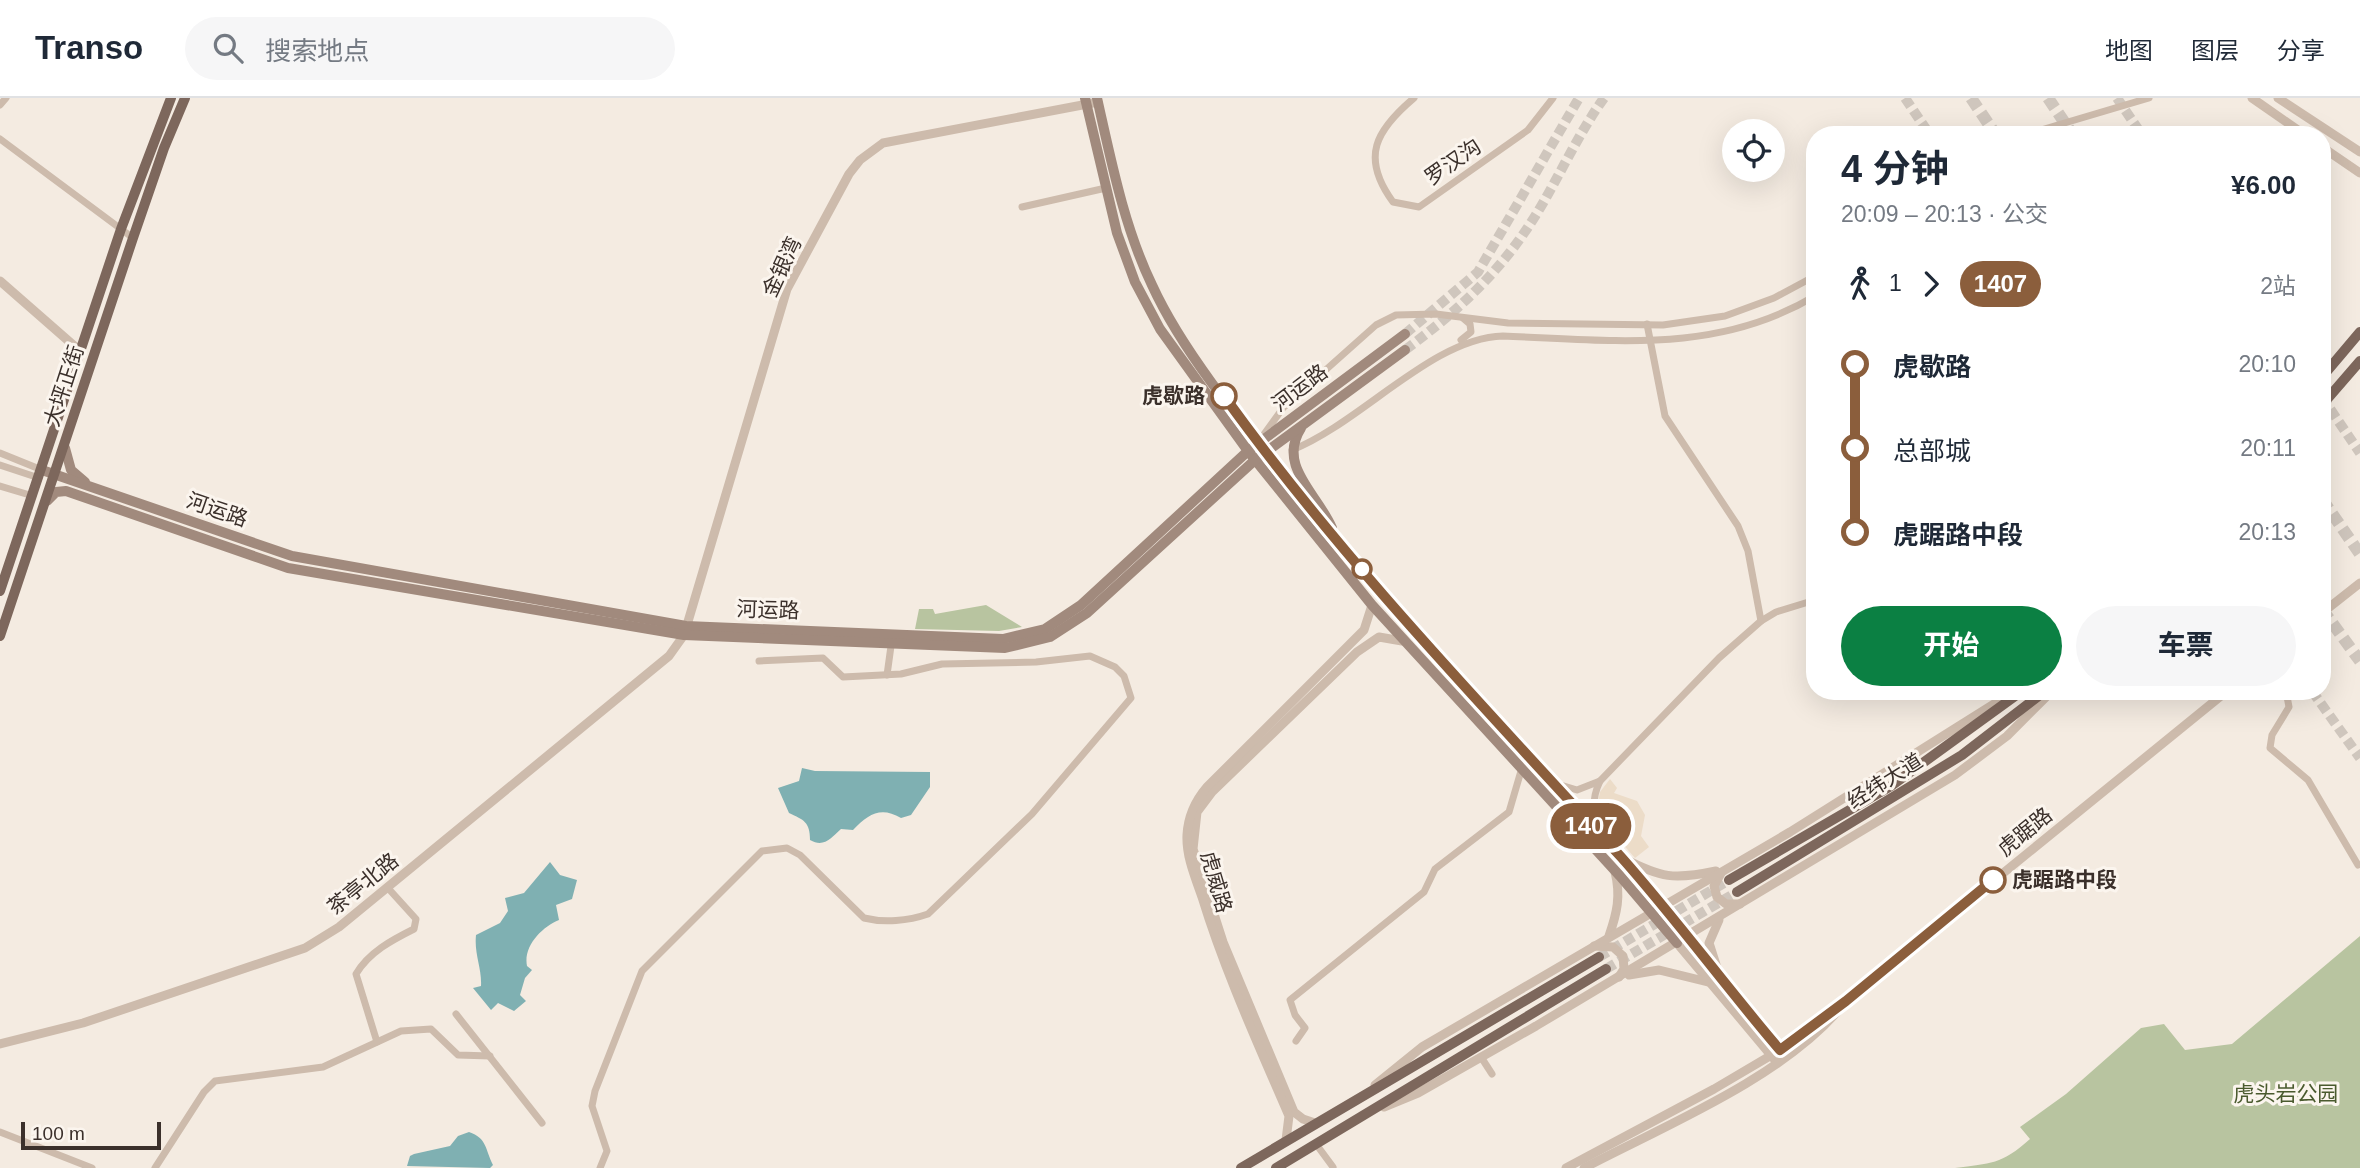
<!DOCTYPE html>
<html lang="zh">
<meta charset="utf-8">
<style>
body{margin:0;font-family:Helvetica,"Noto Sans SC",sans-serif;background:#f6f6f7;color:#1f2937;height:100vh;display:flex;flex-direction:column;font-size:26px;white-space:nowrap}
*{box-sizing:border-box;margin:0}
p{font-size:23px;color:#747a83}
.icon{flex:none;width:38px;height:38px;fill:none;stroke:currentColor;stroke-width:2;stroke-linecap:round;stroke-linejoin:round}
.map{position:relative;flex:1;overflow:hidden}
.panel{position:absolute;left:1806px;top:28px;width:525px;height:574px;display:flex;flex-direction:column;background:#fff;border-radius:28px;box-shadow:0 7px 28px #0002}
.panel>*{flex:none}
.badge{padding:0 14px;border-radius:23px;font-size:24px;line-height:46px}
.fabs{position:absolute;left:1722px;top:21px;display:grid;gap:14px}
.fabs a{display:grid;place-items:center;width:63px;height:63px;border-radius:50%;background:#fff;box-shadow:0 7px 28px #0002;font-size:35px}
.scale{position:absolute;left:21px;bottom:18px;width:140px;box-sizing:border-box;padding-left:7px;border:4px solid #3b302b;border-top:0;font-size:19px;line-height:24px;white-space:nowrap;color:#3b302b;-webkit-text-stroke:5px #fbf5ee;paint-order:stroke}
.map>.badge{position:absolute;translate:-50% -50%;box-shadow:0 0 0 4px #fff}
.legs{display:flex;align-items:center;gap:10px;height:77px;padding:0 35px;font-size:23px}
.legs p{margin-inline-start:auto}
.head{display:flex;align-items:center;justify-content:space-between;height:119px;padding:0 35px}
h1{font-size:38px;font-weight:700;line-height:52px}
.action{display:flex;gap:14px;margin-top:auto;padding:14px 35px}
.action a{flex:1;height:80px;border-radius:42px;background:#0b8043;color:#fff;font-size:28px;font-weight:700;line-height:80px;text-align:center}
.action a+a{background:#f6f6f7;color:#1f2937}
ul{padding:0 35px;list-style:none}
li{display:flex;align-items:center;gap:24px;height:84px;font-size:26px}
li i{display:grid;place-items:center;width:10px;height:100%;margin:0 9px;background:currentColor}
li i::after{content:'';width:18px;height:18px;margin:-9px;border:5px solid;border-radius:50%;background:#fff}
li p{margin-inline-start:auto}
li:first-child i{background:linear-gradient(#0000 50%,currentColor 0)}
li:last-child i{background:linear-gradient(currentColor 50%,#0000 0)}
header{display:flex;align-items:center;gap:42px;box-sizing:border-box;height:98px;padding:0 35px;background:#fff;border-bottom:2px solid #e0e1e3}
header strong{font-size:33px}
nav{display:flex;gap:38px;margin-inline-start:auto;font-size:24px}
.search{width:490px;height:63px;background:#f6f6f7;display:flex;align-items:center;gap:18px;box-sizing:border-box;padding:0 24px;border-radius:38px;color:#747a83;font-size:26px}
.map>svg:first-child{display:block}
.green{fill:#b8c4a0}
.plaza{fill:#ecdcc8}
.water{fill:#7fb0b2}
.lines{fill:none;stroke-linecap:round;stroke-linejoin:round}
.secondary-tunnel{stroke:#cfc6bd;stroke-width:10;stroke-dasharray:10 5;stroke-linecap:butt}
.primary-tunnel{stroke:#cfc6bd;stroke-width:10;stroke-dasharray:10 5;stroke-linecap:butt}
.trunk-tunnel{stroke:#cfc6bd;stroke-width:12;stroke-dasharray:12 6;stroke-linecap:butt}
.minor{stroke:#cdbbac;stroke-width:7}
.tertiary{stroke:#cdbbac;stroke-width:9}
.secondary{stroke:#a18a7d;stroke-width:10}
.primary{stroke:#7d675c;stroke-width:10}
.line-1-casing{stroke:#fff;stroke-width:16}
.line-1{stroke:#8b5e3c;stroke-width:10}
.stop-1-dot{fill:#fff;stroke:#8b5e3c;stroke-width:3.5}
.labels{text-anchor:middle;stroke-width:6;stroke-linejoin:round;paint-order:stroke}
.street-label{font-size:21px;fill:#3b302b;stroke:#fbf5ee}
.stop-label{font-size:21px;font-weight:bold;fill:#3b302b;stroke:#fbf5ee;text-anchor:end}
.park-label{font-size:21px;fill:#4a5a2e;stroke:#fbf5ee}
</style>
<header>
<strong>Transo</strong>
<div class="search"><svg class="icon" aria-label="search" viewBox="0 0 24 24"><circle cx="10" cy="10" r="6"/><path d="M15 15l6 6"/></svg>搜索地点</div>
<nav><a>地图</a><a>图层</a><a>分享</a></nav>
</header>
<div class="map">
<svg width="2360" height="1070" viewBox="0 0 2360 1070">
<rect width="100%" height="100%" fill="#f4ebe1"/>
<!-- green -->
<g class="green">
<path d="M986 507 1022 529 999 533 915 531 919 511H933L935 516Z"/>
<path d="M2360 838V1070H1955C1991 1065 2001 1067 2030 1041L2020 1029 2066 996 2141 930 2164 926 2185 952 2232 946Z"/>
</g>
<!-- plaza -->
<path class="plaza" d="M1610 681 1617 690 1614 695 1637 703 1645 717 1641 738 1649 749 1635 760 1606 727 1597 709 1600 694Z"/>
<!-- water -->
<g class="water">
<path d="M802 670 815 673 930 674V689L911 717 901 720C881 708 868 716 853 732L841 731C831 740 824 750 810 742 810 724 804 722 789 715L778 690 799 683Z"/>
<path d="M550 764 560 777 577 782 572 801 556 807 559 822C542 829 523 848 527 868L532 872 525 880 520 897 526 903 514 913 498 905 491 912 473 890 481 888C482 870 474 856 476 837L500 825 508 813 505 800 524 795Z"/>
<path d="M469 1034C487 1040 485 1051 493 1067L490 1070 407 1068 410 1058 414 1056 450 1048 458 1038Z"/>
</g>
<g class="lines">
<!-- secondary-tunnel -->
<g class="secondary-tunnel">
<path d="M1905 0 1930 37"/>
<path d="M2117 0 2142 37"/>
<path d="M1405 236 1478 174 1579 0"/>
<path d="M1405 252C1451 218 1491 183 1524 135 1554 92 1573 43 1604 0"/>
<path d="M2322 299 2360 355"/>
<path d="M2312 593 2360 660"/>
</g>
<!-- primary-tunnel -->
<g class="primary-tunnel">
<path d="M1599 859 1729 782"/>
<path d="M1606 871 1737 794"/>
</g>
<!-- trunk-tunnel -->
<g class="trunk-tunnel">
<path d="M1971 0 1996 37"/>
<path d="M2048 0 2073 37"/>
<path d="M2322 401 2360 456"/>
<path d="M2322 511 2360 563"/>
</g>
<!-- minor -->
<g class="minor">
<path d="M1414 0C1376 32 1360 59 1393 104L1419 109 1528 32 1553 0"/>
<path d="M0 7 6 0"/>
<path d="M2040 37 2041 32 2149 0"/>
<path d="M0 41 133 140"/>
<path d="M1022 109 1106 90"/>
<path d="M1647 226 1665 318 1738 428 1748 453 1761 523"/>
<path d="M1461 242 1471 234 1470 226 1463 220"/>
<path d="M1262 339 1283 310 1376 227 1396 217 1436 216 1508 225 1663 227 1725 218 1774 200 1815 178"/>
<path d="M1292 352C1362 324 1432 240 1503 238 1612 242 1716 257 1815 198"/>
<path d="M0 355 42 372"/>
<path d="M0 367 39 380"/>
<path d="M0 388 33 398"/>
<path d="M887 577 891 548"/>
<path d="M2286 593 2289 609 2272 637 2270 650 2308 682 2358 767"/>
<path d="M1600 683 1719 560 1761 523 1776 514 1815 502"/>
<path d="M1554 685 1577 692 1600 683C1590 704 1594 715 1602 735"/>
<path d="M456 916 542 1025"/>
<path d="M1296 943 1305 930 1295 917 1290 902 1424 794 1435 771 1509 714 1521 673"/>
<path d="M377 944 356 876C369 854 392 842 414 831L416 821 387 789"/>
<path d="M1481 959 1492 976"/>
<path d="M0 1034 92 1070"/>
<path d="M1316 1046 1333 1069"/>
<path d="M155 1070 204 994 215 983 323 969 401 933 431 931 458 957 490 958"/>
<path d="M600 1070 607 1053 592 1008 595 993 642 873 762 753 787 750 800 757 864 820C884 825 908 823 928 816L1032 716 1131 600 1124 578 1115 569 1090 558 1036 564 942 566 901 576 843 579 823 560 759 563"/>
</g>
<!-- tertiary -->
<g class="tertiary">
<path d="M2252 0 2305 37"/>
<path d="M2278 0 2360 54"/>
<path d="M2322 49 2360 75"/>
<path d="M0 183 80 253"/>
<path d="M2322 515 2360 485"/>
<path d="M1623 760C1661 780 1674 782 1716 773"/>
<path d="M1721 775 1714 788 1717 799 1726 806H1740"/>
<path d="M1609 838C1617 815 1621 798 1615 774"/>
<path d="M1687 840 1784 957"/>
<path d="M1677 845 1775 962"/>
<path d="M1594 848 1613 849 1623 858 1624 871 1619 879"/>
<path d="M1718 873 1709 845 1719 822"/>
<path d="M1629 877 1659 872 1708 884"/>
<path d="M0 946 83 925 305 850 339 829 669 558 684 537 787 191 849 76 860 62 883 45 1098 4"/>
<path d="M1375 987 1422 949 1790 734 2013 594"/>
<path d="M1384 1009 1418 995 1536 928 1955 677 2007 638 2052 593"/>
<path d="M1315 1025 1303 1021 1294 1014 1223 844 1193 751 1197 714 1212 694 1357 554 1379 539 1402 543"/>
<path d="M1286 1042 1289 1018C1258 946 1225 874 1202 799 1195 779 1186 758 1187 737 1188 718 1195 703 1207 689L1364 532 1372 507"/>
<path d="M1566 1070 1714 991 1780 952 1846 903 2227 593"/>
<path d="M1584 1070C1664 1028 1777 982 1837 914"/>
</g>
<!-- secondary -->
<g class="secondary">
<path d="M1085 0 1117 135 1135 184 1160 231 1248 353 1372 507 1620 778 1677 845"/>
<path d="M1097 0C1111 62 1124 129 1152 187 1184 257 1246 330 1295 390 1361 470 1427 550 1497 627 1561 697 1630 763 1687 840"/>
<path d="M1301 330C1277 368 1317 395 1332 430"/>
<path d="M65 350 71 372 85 384"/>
<path d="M42 372 292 458 686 528 1003 541 1045 531 1081 507 1248 353 1405 236"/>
<path d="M47 403 56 394 66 393 288 470 684 537 1005 550 1050 539 1087 515 1255 362 1405 252"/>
</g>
<!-- primary -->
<g class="primary">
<path d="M2322 279 2360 234"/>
<path d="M2322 307 2360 263"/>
<path d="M0 493 121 131 171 0"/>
<path d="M0 538 133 140 164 50 185 0"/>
<path d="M1729 782 1891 688 2022 593"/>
<path d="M1737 794 1962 657 2045 593"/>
<path d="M1241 1070 1599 859"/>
<path d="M1276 1070 1606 871"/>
</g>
</g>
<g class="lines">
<defs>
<path id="line-1" d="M1224 298C1343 463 1485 610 1622 760 1677 822 1726 889 1780 952L1846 903 1993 782"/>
</defs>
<!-- line-1 casing -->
<use href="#line-1" class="line-1-casing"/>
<!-- line-1 -->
<use href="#line-1" class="line-1"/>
</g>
<!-- markers -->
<g class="stop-1-dot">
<circle cx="1224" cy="298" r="12"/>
<circle cx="1362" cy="471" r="9"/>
<circle cx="1993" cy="782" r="12"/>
</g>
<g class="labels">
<!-- street labels -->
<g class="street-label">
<text transform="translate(1453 64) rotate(-35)" y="7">罗汉沟</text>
<text transform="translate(782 169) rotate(-65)" y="7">金银湾</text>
<text transform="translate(64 288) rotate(-72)" y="7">大坪正街</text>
<text transform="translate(1300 290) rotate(-37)" y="7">河运路</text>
<text transform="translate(217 412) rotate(19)" y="7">河运路</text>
<text transform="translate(768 512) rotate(2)" y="7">河运路</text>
<text transform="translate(1885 683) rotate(-32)" y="7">经纬大道</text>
<text transform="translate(2025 734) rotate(-39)" y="7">虎踞路</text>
<text transform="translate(1216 784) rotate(74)" y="7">虎威路</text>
<text transform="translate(363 786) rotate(-39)" y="7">茶亭北路</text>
</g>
<!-- stop labels -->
<g class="stop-label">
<text x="1205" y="305">虎歇路</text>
<text x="2012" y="789" text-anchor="start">虎踞路中段</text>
</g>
<!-- park labels -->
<g class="park-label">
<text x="2286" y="1003">虎头岩公园</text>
</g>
</g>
</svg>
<div class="fabs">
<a><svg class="icon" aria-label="locate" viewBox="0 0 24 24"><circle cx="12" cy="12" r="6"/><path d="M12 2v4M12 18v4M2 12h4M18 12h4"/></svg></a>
</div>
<div class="scale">100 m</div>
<b class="badge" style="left:1591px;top:728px;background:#8b5e3c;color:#fff">1407</b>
<section class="panel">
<div class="head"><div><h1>4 分钟</h1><p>20:09 – 20:13 · 公交</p></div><b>¥6.00</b></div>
<div class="legs"><svg class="icon" aria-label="walk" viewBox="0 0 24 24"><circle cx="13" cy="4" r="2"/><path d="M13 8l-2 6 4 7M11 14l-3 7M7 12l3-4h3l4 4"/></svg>1<svg class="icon" aria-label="forward" viewBox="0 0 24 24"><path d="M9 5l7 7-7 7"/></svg><b class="badge" style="background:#8b5e3c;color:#fff">1407</b><p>2站</p></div>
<ul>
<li><i style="color:#8b5e3c"></i><b>虎歇路</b><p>20:10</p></li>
<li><i style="color:#8b5e3c"></i><span>总部城</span><p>20:11</p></li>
<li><i style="color:#8b5e3c"></i><b>虎踞路中段</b><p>20:13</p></li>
</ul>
<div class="action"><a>开始</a><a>车票</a></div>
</section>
</div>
